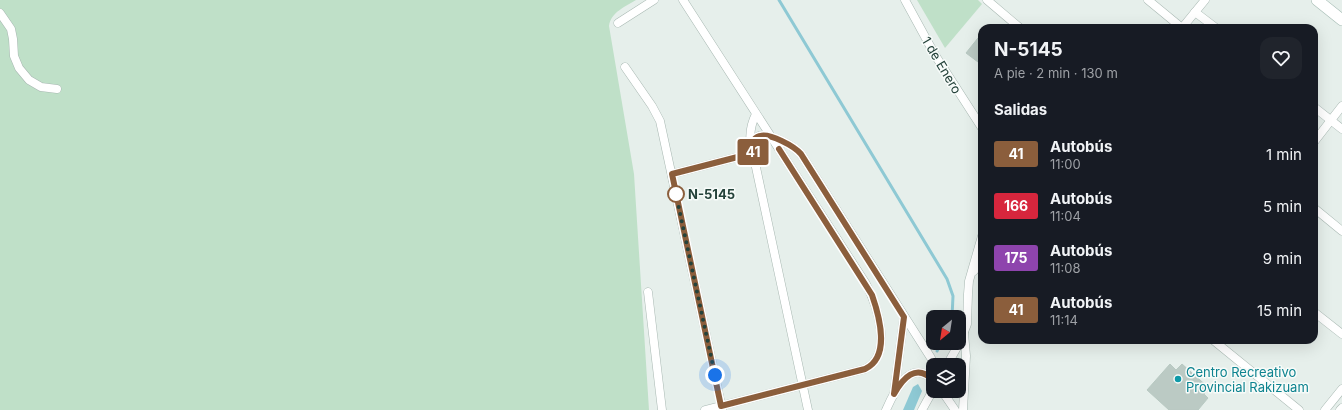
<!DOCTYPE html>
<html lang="es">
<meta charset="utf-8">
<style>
body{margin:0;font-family:Inter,sans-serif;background:#20242c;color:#f1f3f6;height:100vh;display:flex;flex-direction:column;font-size:15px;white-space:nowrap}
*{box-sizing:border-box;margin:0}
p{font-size:13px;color:#9ea1a6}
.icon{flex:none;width:22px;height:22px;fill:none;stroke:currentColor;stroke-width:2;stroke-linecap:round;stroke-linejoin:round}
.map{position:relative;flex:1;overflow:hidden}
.side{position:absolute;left:978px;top:24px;width:340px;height:320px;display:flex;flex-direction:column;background:#171b24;border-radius:12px;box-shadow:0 4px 16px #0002}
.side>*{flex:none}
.badge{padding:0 8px;border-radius:3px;font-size:14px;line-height:26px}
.needle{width:26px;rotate:210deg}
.fabs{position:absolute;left:926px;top:310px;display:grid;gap:8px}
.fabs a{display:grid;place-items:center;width:40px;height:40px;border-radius:8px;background:#171b24;box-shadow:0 4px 16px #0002;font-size:20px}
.you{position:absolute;width:20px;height:20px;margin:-10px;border:3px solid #fff;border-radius:50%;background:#1a73e8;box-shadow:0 0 0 6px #1a73e833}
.map>.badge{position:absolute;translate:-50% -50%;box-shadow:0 0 0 2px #fff}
h2{padding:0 16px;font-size:15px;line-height:36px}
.round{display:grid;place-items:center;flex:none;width:42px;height:42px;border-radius:12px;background:#20242c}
.headline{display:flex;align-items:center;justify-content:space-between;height:68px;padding:0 16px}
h1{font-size:19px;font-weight:700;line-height:30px}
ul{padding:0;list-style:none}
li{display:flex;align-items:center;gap:12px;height:52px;padding:0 16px}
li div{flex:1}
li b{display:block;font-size:15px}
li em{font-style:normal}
li .badge{min-width:44px;font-weight:700;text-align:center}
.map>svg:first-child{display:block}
.green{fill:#bfe0c8}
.water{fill:#8ec9d4}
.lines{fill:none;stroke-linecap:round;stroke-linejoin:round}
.stream{stroke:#8ec9d4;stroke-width:3}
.building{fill:#bbcac4;stroke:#b8c9c2}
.minor-casing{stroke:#a8b8b2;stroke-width:9}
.secondary-casing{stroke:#a4bbb3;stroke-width:12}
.minor{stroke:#fff;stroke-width:8}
.secondary{stroke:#fff;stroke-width:11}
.line-casing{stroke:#fff;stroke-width:9}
.line{stroke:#8b5e3c;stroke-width:6}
.walk{stroke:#24423a;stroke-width:4;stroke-dasharray:0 7.2}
.stop-dot{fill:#fff;stroke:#8b5e3c;stroke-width:2}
.culture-dot{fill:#0f9aa8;stroke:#f7fbf9;stroke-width:1.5}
.labels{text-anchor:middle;stroke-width:3;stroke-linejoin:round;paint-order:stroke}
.street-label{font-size:13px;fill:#24423a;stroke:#f7fbf9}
.stop-label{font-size:13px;font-weight:bold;fill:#24423a;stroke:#f7fbf9;text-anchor:start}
.culture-label{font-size:13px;fill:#0d838f;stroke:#f7fbf9;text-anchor:start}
</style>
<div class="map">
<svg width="1342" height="410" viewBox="0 0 1342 410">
<rect width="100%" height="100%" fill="#e6efeb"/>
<!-- green -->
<g class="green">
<path d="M0 0H636C625 7 611 12 609 26L634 174 649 410H0Z"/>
<path d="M917 0H978L982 4 945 48Z"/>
</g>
<!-- water -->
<path class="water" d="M918 384 922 391 914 410H903L913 387Z"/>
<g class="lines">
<!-- stream -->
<g class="stream">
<path d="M779 0 947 279 953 296 952 317"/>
<path d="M937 351 941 343"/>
</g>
</g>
<!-- building -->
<g class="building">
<path d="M982 33V65L966 53Z"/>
<path d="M1170 364 1176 370 1182 364 1209 388 1204 394 1208 398 1198 410H1169L1147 390Z"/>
</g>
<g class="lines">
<defs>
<g id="minor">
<path d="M683 0 866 284C877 305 894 355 865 369L705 410"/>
<path d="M905 0 935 55 982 128"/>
<path d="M987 0 1020 28"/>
<path d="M1148 0 1182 28"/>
<path d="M1195 12 1216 28"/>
<path d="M0 13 11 29 13 39 14 56 19 68 29 80 41 87 57 89"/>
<path d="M618 23 654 0"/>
<path d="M1182 28 1205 0"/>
<path d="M625 67 652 106 660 121 722 409"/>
<path d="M1314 107 1342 129"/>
<path d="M756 114C751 124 749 133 751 144L808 410"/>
<path d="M1314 142 1342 106"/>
<path d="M751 144 759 136C771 134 793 145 801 154L931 358 933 365"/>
<path d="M672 174 753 153"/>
<path d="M1314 208 1342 231"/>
<path d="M974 271 982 259"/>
<path d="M648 292 662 410"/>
<path d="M1314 312 1342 334"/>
<path d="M1213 340 1299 410"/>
<path d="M947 365 960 342 967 324 968 294 969 281 982 236"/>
<path d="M942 391 955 410"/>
<path d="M894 394 904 317"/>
<path d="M886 410C894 392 910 357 933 380"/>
<path d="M922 410 933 390"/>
<path d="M963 410 966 356 964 333"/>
<path d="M1325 410 1342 389"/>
<path d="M1340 410 1342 408"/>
</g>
<path id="secondary" d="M1317 0 1342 20"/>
</defs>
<!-- minor casing -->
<use href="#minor" class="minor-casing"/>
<!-- secondary casing -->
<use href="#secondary" class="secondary-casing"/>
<!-- minor -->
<use href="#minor" class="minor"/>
<!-- secondary -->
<use href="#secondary" class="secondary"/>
</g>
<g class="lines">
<defs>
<path id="line" d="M779 149 872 295C879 315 891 357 865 369L721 406 672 174 753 153 751 144C753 140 756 137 760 136 770 133 794 146 801 154L904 317 894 394C903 378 916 363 933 380"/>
</defs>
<!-- line casing -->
<use href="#line" class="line-casing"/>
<!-- line -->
<use href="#line" class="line"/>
<!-- walk -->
<path class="walk" d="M676 194 675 190 715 375"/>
</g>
<!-- markers -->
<circle class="stop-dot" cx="676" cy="194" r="8"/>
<circle class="culture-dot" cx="1178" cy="379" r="4"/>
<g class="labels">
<!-- street labels -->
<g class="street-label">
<text transform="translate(942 65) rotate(59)" y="5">1 de Enero</text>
</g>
<!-- stop labels -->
<g class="stop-label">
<text x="688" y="199">N-5145</text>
</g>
<!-- culture labels -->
<g class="culture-label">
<text x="1186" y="377">Centro Recreativo<tspan x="1186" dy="15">Provincial Rakizuam</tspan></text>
</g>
</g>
</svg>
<div class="fabs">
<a><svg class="needle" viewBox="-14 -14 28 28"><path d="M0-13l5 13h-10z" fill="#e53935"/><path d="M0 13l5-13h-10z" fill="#9ea1a6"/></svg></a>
<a><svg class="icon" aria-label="layers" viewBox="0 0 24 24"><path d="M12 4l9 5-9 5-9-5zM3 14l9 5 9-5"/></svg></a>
</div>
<div class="you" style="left:715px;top:375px"></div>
<b class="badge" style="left:753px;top:152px;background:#8b5e3c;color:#fff">41</b>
<section class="side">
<div class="headline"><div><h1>N-5145</h1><p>A pie · 2 min · 130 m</p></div><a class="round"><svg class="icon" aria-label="heart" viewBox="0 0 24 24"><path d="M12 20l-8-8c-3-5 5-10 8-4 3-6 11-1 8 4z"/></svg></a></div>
<h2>Salidas</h2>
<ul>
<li><span class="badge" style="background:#8b5e3c;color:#fff">41</span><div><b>Autobús</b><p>11:00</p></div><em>1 min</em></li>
<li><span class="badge" style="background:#d7263d;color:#fff">166</span><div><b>Autobús</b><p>11:04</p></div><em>5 min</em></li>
<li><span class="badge" style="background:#8e44ad;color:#fff">175</span><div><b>Autobús</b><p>11:08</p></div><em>9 min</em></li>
<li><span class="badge" style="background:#8b5e3c;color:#fff">41</span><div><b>Autobús</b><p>11:14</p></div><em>15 min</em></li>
</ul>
</section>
</div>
